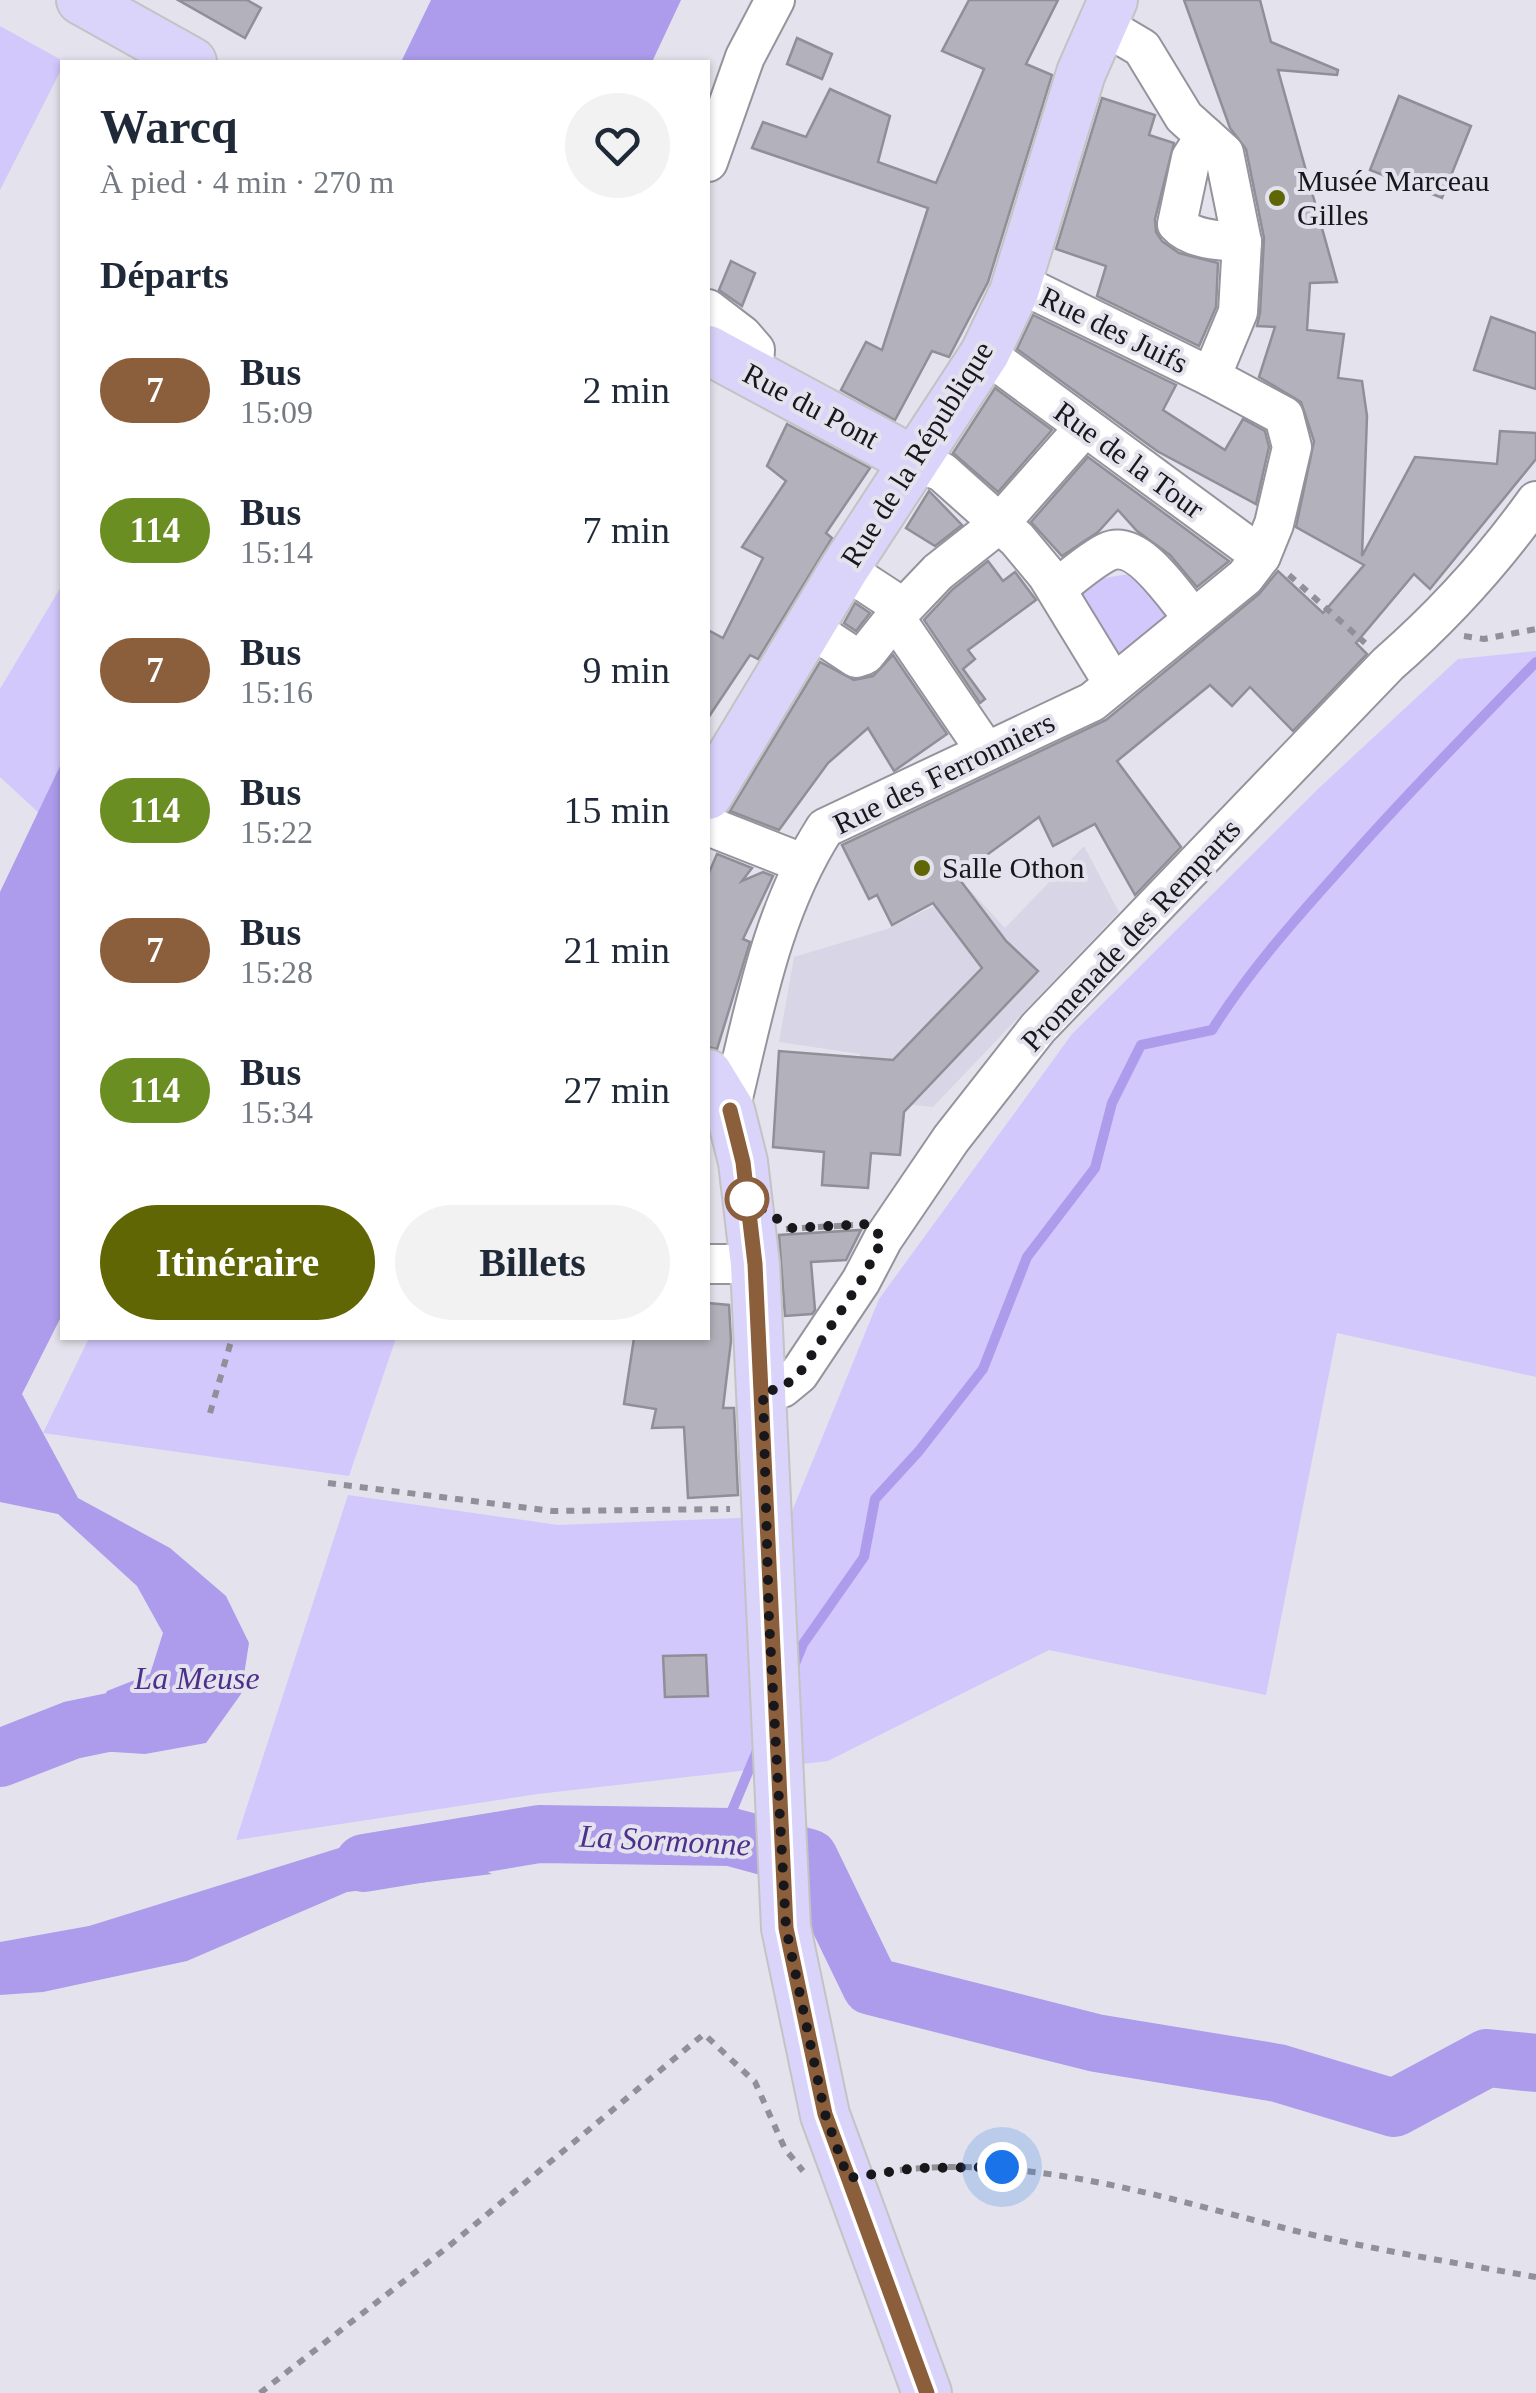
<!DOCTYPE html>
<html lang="fr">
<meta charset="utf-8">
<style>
body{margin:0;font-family:Georgia,serif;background:#f2f2f3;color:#1f2937;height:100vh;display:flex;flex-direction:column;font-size:38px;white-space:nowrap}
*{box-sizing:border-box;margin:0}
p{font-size:32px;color:#747a83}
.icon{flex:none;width:55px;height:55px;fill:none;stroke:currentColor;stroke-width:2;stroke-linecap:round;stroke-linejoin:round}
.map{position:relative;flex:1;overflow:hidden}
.sheet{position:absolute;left:60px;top:60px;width:650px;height:1280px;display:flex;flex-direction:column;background:#fff;border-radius:0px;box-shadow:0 2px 8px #0004}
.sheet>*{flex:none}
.badge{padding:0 20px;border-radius:32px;font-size:35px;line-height:65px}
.you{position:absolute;width:50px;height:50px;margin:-25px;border:8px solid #fff;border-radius:50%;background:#1a73e8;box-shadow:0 0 0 15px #1a73e833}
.map>.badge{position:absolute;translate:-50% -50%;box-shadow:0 0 0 5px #fff}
h2{padding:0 40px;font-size:38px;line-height:90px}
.round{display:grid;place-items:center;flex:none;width:105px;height:105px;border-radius:52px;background:#f2f2f3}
.headline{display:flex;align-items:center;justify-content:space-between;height:170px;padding:0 40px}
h1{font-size:48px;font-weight:600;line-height:75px}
.cta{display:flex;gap:20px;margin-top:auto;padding:20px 40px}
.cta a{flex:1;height:115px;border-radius:60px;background:#606603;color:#fff;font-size:40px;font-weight:600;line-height:115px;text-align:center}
.cta a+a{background:#f2f2f3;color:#1f2937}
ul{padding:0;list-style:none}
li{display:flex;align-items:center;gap:30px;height:140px;padding:0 40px}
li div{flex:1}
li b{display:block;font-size:38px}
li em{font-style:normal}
li .badge{min-width:110px;font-weight:700;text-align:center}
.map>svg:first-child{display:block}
.built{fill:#d8d5e6}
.green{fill:#d2c8fc}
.water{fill:#ad9beb}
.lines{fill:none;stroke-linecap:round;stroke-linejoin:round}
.stream{stroke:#ad9beb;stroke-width:10}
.river{stroke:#ad9beb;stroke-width:58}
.building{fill:#b3b2bc;stroke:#908e97;stroke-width:2.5}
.minor-casing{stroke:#95939c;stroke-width:42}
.major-casing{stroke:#c3c3c4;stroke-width:52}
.path{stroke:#919098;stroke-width:6;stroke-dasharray:8 8;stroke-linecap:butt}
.minor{stroke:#fff;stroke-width:38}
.major{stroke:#dad3fa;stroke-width:48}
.line-casing{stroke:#fff;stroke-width:22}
.line{stroke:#8b5e3c;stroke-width:15}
.walk{stroke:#18171b;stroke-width:10;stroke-dasharray:0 18}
.poi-dot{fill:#606603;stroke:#e4e3ed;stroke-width:4}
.stop-dot{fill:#fff;stroke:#8b5e3c;stroke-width:5}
.labels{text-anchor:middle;stroke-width:8;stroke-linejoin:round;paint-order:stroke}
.poi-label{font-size:30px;fill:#18171b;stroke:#e4e3ed;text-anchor:start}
.street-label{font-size:30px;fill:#18171b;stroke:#e4e3ed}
.water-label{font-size:32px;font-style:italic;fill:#4d308c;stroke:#e4e3ed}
</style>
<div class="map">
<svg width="1536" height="2393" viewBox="0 0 1536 2393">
<rect width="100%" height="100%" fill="#e4e3ed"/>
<!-- built -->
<path class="built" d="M1084 846 1119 912 933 1107 879 1101 858 1088 860 1054 779 1042 794 957 887 929 969 889 1005 928Z"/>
<!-- green -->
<g class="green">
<path d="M0 26 65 62 0 190Z"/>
<path d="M1134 573 1166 613 1165 625 1127 653 1110 651 1080 593 1093 580Z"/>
<path d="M62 585V766L40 814 0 777V689Z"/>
<path d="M1536 651V1377L1337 1333 1266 1695 1049 1650 828 1761 538 1794 236 1840 348 1495 558 1525 790 1516 879 1299 1072 1034 1320 787 1458 659Z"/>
<path d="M89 1338H396L349 1476 43 1433Z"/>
</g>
<!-- water -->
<g class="water">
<path d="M431 0H681L652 62H401Z"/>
<path d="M62 762V1315L22 1394 78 1498 170 1548 226 1596 249 1643 241 1694 206 1743 145 1754 82 1750 107 1691 150 1674 163 1633 137 1586 58 1514 0 1502V892Z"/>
<path d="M400 1829 492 1874 347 1892 187 1961 43 1992 0 1995V1942L89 1926Z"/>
</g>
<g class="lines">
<!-- stream -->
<g class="stream">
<path d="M794 1666 803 1644 864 1557 875 1499 919 1451 983 1369 1027 1257 1095 1168 1112 1103 1141 1045 1212 1030C1248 973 1291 924 1336 874 1400 801 1468 732 1536 662"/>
<path d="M721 1837 759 1746"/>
</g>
<!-- river -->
<g class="river">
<path d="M0 1758 72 1730 135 1717 167 1706"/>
<path d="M364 1863 539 1834 731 1837 809 1858 871 1986 1096 2043 1278 2073 1394 2108 1487 2058 1536 2063"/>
</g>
</g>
<!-- building -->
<g class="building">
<path d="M178 0H247L261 8 245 38Z"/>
<path d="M969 0H1058L1026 64 1052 75 988 282 949 357 932 351 895 420 841 390 866 342 882 350 928 208 752 148 763 122 806 137 830 89 890 116 878 162 936 183 984 69 942 51Z"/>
<path d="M1184 0H1260L1271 42 1338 70 1337 75 1278 70 1337 282 1310 283 1307 330 1344 334 1338 378 1362 381 1367 416 1362 556 1415 457 1497 464 1500 431 1536 433V459L1430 589 1414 574 1356 643 1367 654 1293 731 1250 687 1232 706 1210 685 1117 761 1181 847 1135 895 1095 824 1053 846 1039 817 984 857 954 872 1006 941 1038 971 904 1112 900 1155 871 1153 868 1188 822 1185 824 1152 773 1147 779 1051 893 1060 982 968 933 903 892 925 877 895 869 899 842 845 1106 720 1259 594 1278 571 1323 613 1364 565 1296 527 1314 441 1301 402 1259 377 1275 327 1257 326 1260 313 1264 238 1246 149 1230 128Z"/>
<path d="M797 38 832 54 822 79 787 64Z"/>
<path d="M1399 96 1471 126 1442 198 1370 170Z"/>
<path d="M1102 98 1155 115 1149 135 1174 143 1155 219 1156 232 1162 241 1179 253 1218 263 1216 307 1199 346 1097 296 1106 266 1056 249Z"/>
<path d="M731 261 755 273 742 306 719 290Z"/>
<path d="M1033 315 1176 385 1163 410 1225 450 1243 419 1265 431 1269 447 1256 504 1157 451 1017 349Z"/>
<path d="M1491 317 1536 333V389L1474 370Z"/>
<path d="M995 388 1052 430 998 492 953 453Z"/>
<path d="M787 424 870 468 826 533 832 538 758 659 750 655 708 718V630L723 638 763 558 742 547 786 481 767 466Z"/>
<path d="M1088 457 1229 561 1197 587 1170 555 1137 531 1118 510 1098 532 1062 556 1031 522Z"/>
<path d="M929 491 962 525 935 546 906 528Z"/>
<path d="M988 561 1003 581 1015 572 1036 600 968 650 975 659 963 669 985 699 980 703 924 620 953 589Z"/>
<path d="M855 603 870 613 856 631 844 623Z"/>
<path d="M893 655 947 734 894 771 868 728 828 763 779 830 730 811 820 662 854 680 873 676Z"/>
<path d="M717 854 752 868 742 881 763 872 773 876 743 939 750 942 717 1049 708 1047V875Z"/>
<path d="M861 1230 846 1260 811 1262 815 1310 812 1314 785 1316 779 1235Z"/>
<path d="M708 1303 729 1305 731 1341 723 1408H734L738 1495 688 1498 684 1427 652 1428 656 1409 624 1404 634 1338H708Z"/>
<path d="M706 1655 708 1696 665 1697 663 1656Z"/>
</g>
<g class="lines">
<defs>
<g id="minor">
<path d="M1103 25 1142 48 1184 117 1224 153 1242 242 1238 312 1211 377 1284 416 1292 447 1274 524 1261 556"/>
<path d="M1205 136 1191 158 1177 224C1191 240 1222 241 1242 242"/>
<path d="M708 162 745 57 775 0"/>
<path d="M1017 282 1211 377"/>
<path d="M708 309 742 335 755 350 753 375"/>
<path d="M914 461 942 472 1017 539 1047 575 1113 683"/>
<path d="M844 569 893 601 902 628 979 741 983 752"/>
<path d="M1056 589C1072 577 1089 561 1107 552 1138 537 1175 597 1193 618"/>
<path d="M809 627 856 658 865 655 897 615 938 572 1000 523 1084 428"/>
<path d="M708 826 802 863"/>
<path d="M730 1110C754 1013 770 914 825 828L1092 702 1245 577 1261 556 985 353"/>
<path d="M708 1264H755"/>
<path d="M763 1392 782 1388 799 1374 861 1281 883 1239 951 1139 1038 1028 1388 664C1444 615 1493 561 1536 501"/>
</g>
<g id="major">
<path d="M81 0 192 62"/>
<path d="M708 350 914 461"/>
<path d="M708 795 844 569 985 353 1014 292 1081 73 1113 0"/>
<path d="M708 1074 730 1110 743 1162 755 1264 786 1928 825 2115 927 2393"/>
</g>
</defs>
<!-- minor casing -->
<use href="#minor" class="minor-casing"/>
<!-- major casing -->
<use href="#major" class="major-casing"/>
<!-- path -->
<g class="path">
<path d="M1289 575 1365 643"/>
<path d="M1464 636 1484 639 1536 629"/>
<path d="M786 1229 853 1225"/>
<path d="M210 1413 232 1338"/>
<path d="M328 1483 553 1511 730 1509"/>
<path d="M884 2172C1025 2152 1161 2197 1296 2231 1375 2250 1456 2263 1536 2277"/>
<path d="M260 2393 449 2246 704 2034 755 2082 785 2149 803 2171"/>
</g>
<!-- minor -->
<use href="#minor" class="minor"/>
<!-- major -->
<use href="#major" class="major"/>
</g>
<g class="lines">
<defs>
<path id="line" d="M730 1110 743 1162 755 1264 786 1928 825 2114 927 2393"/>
</defs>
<!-- line casing -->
<use href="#line" class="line-casing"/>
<!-- line -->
<use href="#line" class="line"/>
<!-- walk -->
<path class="walk" d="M747 1199 791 1228 869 1224 883 1239 861 1281 799 1374 782 1388 763 1392 769 1619 786 1928 825 2114 848 2178 916 2168 1002 2167"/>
</g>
<!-- markers -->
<g class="poi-dot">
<circle cx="1277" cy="198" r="10"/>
<circle cx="922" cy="868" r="10"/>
</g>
<circle class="stop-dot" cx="747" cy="1199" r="20"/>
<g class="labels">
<!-- poi labels -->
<g class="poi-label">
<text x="1297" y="191">Musée Marceau<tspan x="1297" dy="34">Gilles</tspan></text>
<text x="942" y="878">Salle Othon</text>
</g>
<!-- street labels -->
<g class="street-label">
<text transform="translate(1114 330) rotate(26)" y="10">Rue des Juifs</text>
<text transform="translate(811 406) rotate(28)" y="10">Rue du Pont</text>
<text transform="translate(917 454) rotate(-58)" y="10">Rue de la République</text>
<text transform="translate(1129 460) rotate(36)" y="10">Rue de la Tour</text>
<text transform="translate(944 773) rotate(-26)" y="10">Rue des Ferronniers</text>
<text transform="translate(1131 935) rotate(-47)" y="10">Promenade des Remparts</text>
</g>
<!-- water labels -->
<g class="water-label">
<text x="197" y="1689">La Meuse</text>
<text transform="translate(665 1840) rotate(3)" y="11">La Sormonne</text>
</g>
</g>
</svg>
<div class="you" style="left:1002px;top:2167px"></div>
<section class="sheet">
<div class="headline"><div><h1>Warcq</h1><p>À pied · 4 min · 270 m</p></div><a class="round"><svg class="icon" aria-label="heart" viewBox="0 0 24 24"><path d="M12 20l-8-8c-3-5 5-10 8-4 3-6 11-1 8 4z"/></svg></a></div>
<h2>Départs</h2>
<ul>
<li><span class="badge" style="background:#8b5e3c;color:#fff">7</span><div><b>Bus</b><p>15:09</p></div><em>2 min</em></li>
<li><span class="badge" style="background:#6b8e23;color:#fff">114</span><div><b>Bus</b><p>15:14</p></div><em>7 min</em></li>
<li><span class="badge" style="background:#8b5e3c;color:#fff">7</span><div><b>Bus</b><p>15:16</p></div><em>9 min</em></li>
<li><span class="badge" style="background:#6b8e23;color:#fff">114</span><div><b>Bus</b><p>15:22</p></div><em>15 min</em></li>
<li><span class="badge" style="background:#8b5e3c;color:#fff">7</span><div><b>Bus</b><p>15:28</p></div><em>21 min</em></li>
<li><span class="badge" style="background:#6b8e23;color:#fff">114</span><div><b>Bus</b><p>15:34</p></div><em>27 min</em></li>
</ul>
<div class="cta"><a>Itinéraire</a><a>Billets</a></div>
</section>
</div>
